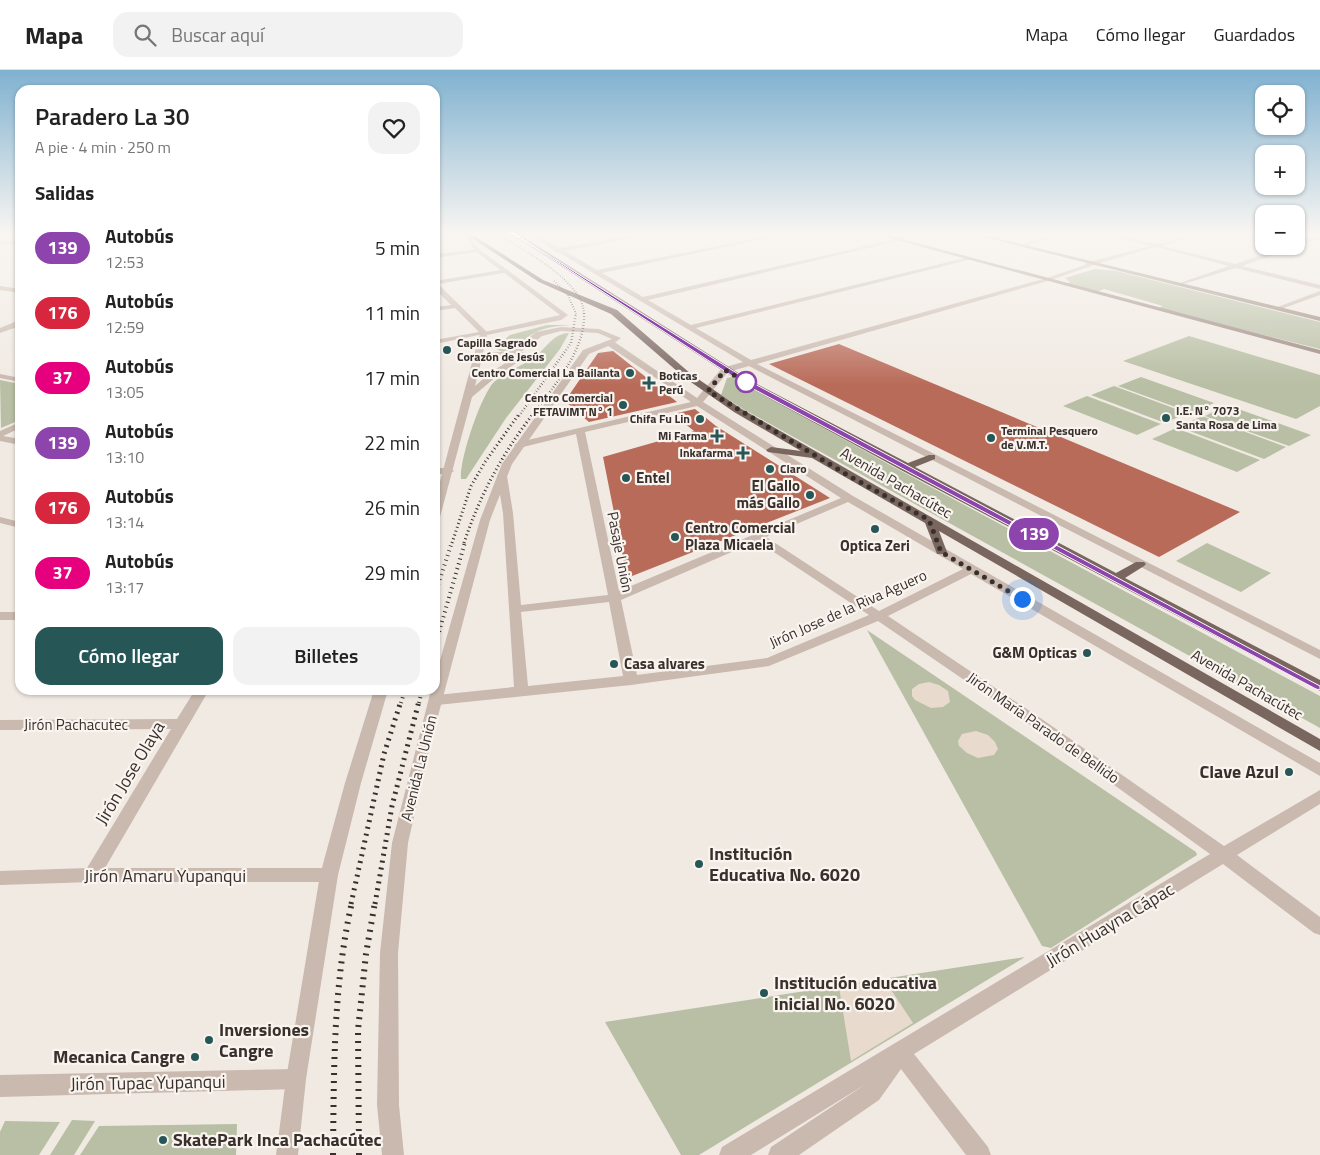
<!DOCTYPE html>
<html lang="es">
<meta charset="utf-8">
<style>
body{margin:0;font-family:"Titillium Web",sans-serif;background:#f2f2f2;color:#222;height:100vh;display:flex;flex-direction:column;font-size:19px;white-space:nowrap}
*{box-sizing:border-box;margin:0}
p{font-size:16px;color:#767676}
.icon{flex:none;width:28px;height:28px;fill:none;stroke:currentColor;stroke-width:2;stroke-linecap:round;stroke-linejoin:round}
.map{position:relative;flex:1;overflow:hidden}
.panel{position:absolute;left:15px;top:15px;width:425px;height:610px;display:flex;flex-direction:column;background:#fff;border-radius:15px;box-shadow:0 1px 4px #0004}
.panel>*{flex:none}
.badge{padding:0 10px;border-radius:16px;font-size:18px;line-height:32px}
.controls{position:absolute;left:1255px;top:15px;display:grid;gap:10px}
.controls a{display:grid;place-items:center;width:50px;height:50px;border-radius:10px;background:#fff;box-shadow:0 1px 4px #0004;font-size:25px}
.you{position:absolute;width:25px;height:25px;margin:-12px;border:4px solid #fff;border-radius:50%;background:#1a73e8;box-shadow:0 0 0 8px #1a73e833}
.map>.badge{position:absolute;translate:-50% -50%;box-shadow:0 0 0 2px #fff}
h2{padding:0 20px;font-size:19px;line-height:45px}
.round{display:grid;place-items:center;flex:none;width:52px;height:52px;border-radius:15px;background:#f2f2f2}
.summary{display:flex;align-items:center;justify-content:space-between;height:85px;padding:0 20px}
h1{font-size:24px;font-weight:600;line-height:38px}
.cta{display:flex;gap:10px;margin-top:auto;padding:10px 20px}
.cta a{flex:1;height:58px;border-radius:15px;background:#265656;color:#fff;font-size:20px;font-weight:600;line-height:58px;text-align:center}
.cta a+a{background:#f2f2f2;color:#222}
ul{padding:0;list-style:none}
li{display:flex;align-items:center;gap:15px;height:65px;padding:0 20px}
li div{flex:1}
li b{display:block;font-size:19px}
li em{font-style:normal}
li .badge{min-width:55px;font-weight:700;text-align:center}
header{display:flex;align-items:center;gap:30px;box-sizing:border-box;height:70px;padding:0 25px;background:#fff;border-bottom:1px solid #e0e0e0}
header strong{font-size:24px}
nav{display:flex;gap:28px;margin-inline-start:auto;font-size:18px}
.search{width:350px;height:45px;background:#f2f2f2;display:flex;align-items:center;gap:12px;box-sizing:border-box;padding:0 18px;border-radius:15px;color:#767676;font-size:19px}
.map>svg:first-child{display:block}
.green{fill:#b8bfa4}
.plaza{fill:#e8dacc}
.building{fill:#b96b59}
.lines{fill:none;stroke-linecap:round;stroke-linejoin:round}
.minor{fill:#c9b9af;fill-rule:evenodd}
.tertiary{fill:#c9b9af;fill-rule:evenodd}
.secondary{fill:#9c8981;fill-rule:evenodd}
.primary{fill:#79665f;fill-rule:evenodd}
.rail-far5{stroke:#39302c;stroke-width:2;stroke-dasharray:0.5 2;stroke-linecap:butt}
.rail-far4{stroke:#39302c;stroke-width:2.5;stroke-dasharray:0.5 2.5;stroke-linecap:butt}
.rail-far3{stroke:#39302c;stroke-width:3;stroke-dasharray:1 3;stroke-linecap:butt}
.rail-far2{stroke:#39302c;stroke-width:4;stroke-dasharray:1 4;stroke-linecap:butt}
.rail-far1{stroke:#39302c;stroke-width:5;stroke-dasharray:2 5;stroke-linecap:butt}
.rail{stroke:#39302c;stroke-width:6;stroke-dasharray:2 6;stroke-linecap:butt}
.line{fill:#8e44ad;stroke:#fff}
.walk{stroke:#39302c;stroke-width:5;stroke-dasharray:0 9}
.poi-dot{fill:#265656;stroke:#f9f4ef;stroke-width:2}
.stop-dot{fill:#fff;stroke:#8e44ad;stroke-width:2.5}
.labels{text-anchor:middle;stroke-width:4.5;stroke-linejoin:round;paint-order:stroke}
.far-poi-label{font-size:12px;font-weight:bold;fill:#39302c;stroke:#f9f4ef;text-anchor:start}
.poi-label{font-size:15px;font-weight:bold;fill:#39302c;stroke:#f9f4ef;text-anchor:start}
.street-label{font-size:15px;fill:#39302c;stroke:#f9f4ef}
.near-poi-label{font-size:18px;font-weight:bold;fill:#39302c;stroke:#f9f4ef;text-anchor:start}
.near-street-label{font-size:18px;fill:#39302c;stroke:#f9f4ef}
</style>
<header>
<strong>Mapa</strong>
<div class="search"><svg class="icon" aria-label="search" viewBox="0 0 24 24"><circle cx="10" cy="10" r="6"/><path d="M15 15l6 6"/></svg>Buscar aquí</div>
<nav><a>Mapa</a><a>Cómo llegar</a><a>Guardados</a></nav>
</header>
<div class="map">
<svg width="1320" height="1085" viewBox="0 0 1320 1085">
<rect width="100%" height="100%" fill="#f1eae3"/>
<!-- green -->
<g class="green">
<path d="M1095 199 1116 201 1320 252V279L1157 238 1163 236 1104 219 1097 222 1067 214 1070 212 1065 208Z"/>
<path d="M547 255H571C559 256 546 257 536 262 524 267 510 290 495 278L510 265Z"/>
<path d="M569 263 560 279 506 348 466 409H461C459 390 481 325 494 312 505 301 523 296 536 286 548 276 553 264 569 263Z"/>
<path d="M1189 266 1320 305V336L1296 349 1123 291Z"/>
<path d="M732 307 890 395 1320 626V658L743 339 721 325 727 308Z"/>
<path d="M1141 307 1214 333 1192 343 1118 316Z"/>
<path d="M0 310 20 314V350L1 358Z"/>
<path d="M1114 316 1187 343 1165 353 1091 325Z"/>
<path d="M1087 326 1161 354 1137 365 1063 336Z"/>
<path d="M1227 335 1311 365 1289 376 1205 346Z"/>
<path d="M1202 346 1286 377 1264 389 1179 357Z"/>
<path d="M1176 358 1260 390 1237 402 1152 369Z"/>
<path d="M1207 473 1271 503 1241 522 1176 491Z"/>
<path d="M867 560 1196 782 1197 785 1051 878 1042 876Z"/>
<path d="M1025 887 699 1085H681L605 952Z"/>
<path d="M72 1050 95 1051 74 1085H50Z"/>
<path d="M5 1051 60 1052 39 1085H0V1062Z"/>
<path d="M237 1054 236 1085H80L99 1056Z"/>
</g>
<!-- plaza -->
<g class="plaza">
<path d="M929 612 939 615 948 621 950 632 943 637 931 638 915 630 912 626V619L919 614Z"/>
<path d="M976 661 988 665 995 672 998 679 994 685 978 688 967 683 959 676 958 671 962 664Z"/>
<path d="M884 909 913 953 851 991 839 917Z"/>
</g>
<!-- building -->
<g class="building">
<path d="M839 274 1240 442 1159 487 769 294Z"/>
<path d="M613 281 657 316 677 332 589 352 565 331 598 283Z"/>
<path d="M695 339 716 356 830 428 627 508 603 387 694 361 673 344Z"/>
</g>
<g class="lines">
<!-- minor -->
<g class="minor">
<path d="M527 163H534L560 178 647 163H658L565 181 597 200 783 163H793L602 203 643 227 923 163H932L648 230 691 255 969 187 972 189 696 258 751 290 1047 208 1085 195 1086 193 1149 176 1103 163C1121 163 1137 172 1154 173 1169 175 1188 163 1205 163L1163 176 1235 194 1287 176H1296V173L1320 165V169L1242 196 1320 215V219L1236 198 1180 215V213L1229 196 1156 177 1100 193 1051 210 757 294 1320 580V589L749 296 728 302 703 332 853 426 1320 693V706L971 504 888 546 1049 654 1224 776 1320 720V734L1237 785 1320 847V865L1314 863 1223 794 914 984 988 1077 991 1085H966L901 999 879 1030 799 1085H768L771 1077 866 1014 751 1085H719L722 1077 1210 784 1039 661 878 551 769 596 631 615 437 635 432 633 430 630 432 627 437 625 514 617 503 443 497 406 498 404H506L507 406 513 443 521 535 608 525 576 364 519 378 514 375 519 372 691 332 607 275V271H613L697 328 722 298 743 292 558 182H554V180ZM697 336 841 428 619 521 585 362ZM848 432 963 499 879 541 766 467ZM757 471 869 545 767 588 637 605 621 530ZM609 532 623 606 528 616 521 542Z"/>
<path d="M1063 163H1072L1021 177 1018 175Z"/>
<rect x="0" y="171" width="20" height="4"/>
<path d="M479 179 477 182 435 188V184Z"/>
<path d="M507 199 509 202 438 214 488 263 435 274V270L479 262 455 238 435 241V237L451 235 435 219V211Z"/>
<path d="M0 216 20 219V223L0 220Z"/>
<path d="M1320 221V225L1281 239 1275 238Z"/>
<path d="M17 251H20V256L0 263V258Z"/>
<path d="M0 304 20 308V312L0 308Z"/>
<path d="M20 352V358L3 366 20 369V375L0 371V361Z"/>
<path d="M435 398H449L454 401 449 404H435Z"/>
<path d="M0 447 20 452V458L0 453Z"/>
<rect x="0" y="542" width="20" height="8"/>
<path d="M195 620H209L105 798H329L335 800 338 805 335 810 329 812H92L0 815V801L87 798 171 659 0 660V650L177 649Z"/>
<path d="M296 999 303 1002 306 1009 303 1016 296 1019 0 1027V1005Z"/>
</g>
<!-- tertiary -->
<g class="tertiary">
<path d="M462 163H468L479 179 568 245 561 250 487 265 483 283 512 281 536 262 561 257 599 259 621 268 613 274 589 284 512 394 490 450 429 680 408 773 398 883 399 1035 404 1085H382L377 1035 380 883 392 773 431 620H435V608L480 450 502 394 583 280 612 269 598 263 561 261 542 266 517 285 482 288 475 316 490 303 522 282 529 284 496 307 472 327 440 447 435 450V430L480 263 560 245 475 181Z"/>
<path d="M374 620H388L361 713 338 805 306 1009 298 1085H276L286 1009 320 805 345 713Z"/>
</g>
<!-- secondary -->
<g class="secondary">
<path d="M870 163H879L1320 280V284Z"/>
<path d="M967 163H976L1320 247V251Z"/>
</g>
<!-- primary -->
<g class="primary">
<path d="M464 163H470L543 210 617 240 691 304 740 338 1320 669V681L939 461 947 482 945 484H937L925 453 812 388 768 382 766 380 771 377 801 381 734 342 685 308 611 244 539 212Z"/>
<path d="M510 163H517L751 311 908 393 929 385H935V389L915 397 1116 503 1136 492H1144L1146 494 1144 496 1125 508 1320 610V621L901 400 745 315Z"/>
</g>
<!-- rail-far5 -->
<g class="rail-far5">
<path d="M496 163C522 180 583 210 584 244"/>
<path d="M554 211 568 225 576 244"/>
</g>
<!-- rail-far4 -->
<g class="rail-far4">
<path d="M519 346 571 273 576 243"/>
<path d="M532 346C553 317 586 280 584 243"/>
</g>
<!-- rail-far3 -->
<g class="rail-far3">
<path d="M452 473 471 416 485 392 519 344"/>
<path d="M464 473C480 425 502 384 533 344"/>
</g>
<!-- rail-far2 -->
<g class="rail-far2">
<path d="M435 524 452 472"/>
<path d="M435 576 465 472"/>
<path d="M401 633 405 620"/>
<path d="M419 633 422 620"/>
</g>
<!-- rail-far1 -->
<g class="rail-far1">
<path d="M351 834 384 684 401 631"/>
<path d="M375 834 392 736 419 631"/>
</g>
<!-- rail -->
<g class="rail">
<path d="M333 1085C334 1000 333 915 352 832"/>
<path d="M359 1085 358 960 366 884 375 832"/>
</g>
</g>
<!-- sky -->
<linearGradient id="sky" x2="0" y2="1"><stop stop-color="#80b1d0"/><stop offset="0.52" stop-color="#f9f6f2"/><stop offset="1" stop-color="#f9f6f2" stop-opacity="0"/></linearGradient>
<rect width="1320" height="315" fill="url(#sky)"/>
<!-- line -->
<path class="line" d="M511 162 751 312 1320 616V620L1316 619 746 315Z"/>
<g class="lines">
<!-- walk -->
<path class="walk" d="M746 312 748 313 725 300 708 321 851 407 929 450 941 482 1022 529"/>
</g>
<!-- markers -->
<g class="poi-dot">
<circle cx="447" cy="280" r="5"/>
<circle cx="630" cy="303" r="5"/>
<path d="M646.5 305.5h5v5h5v5h-5v5h-5v-5h-5v-5h5z"/>
<circle cx="623" cy="335" r="5"/>
<circle cx="1166" cy="348" r="5"/>
<circle cx="700" cy="349" r="5"/>
<path d="M714.5 358.5h5v5h5v5h-5v5h-5v-5h-5v-5h5z"/>
<circle cx="991" cy="368" r="5"/>
<path d="M740.5 375.5h5v5h5v5h-5v5h-5v-5h-5v-5h5z"/>
<circle cx="770" cy="399" r="5"/>
<circle cx="626" cy="408" r="5"/>
<circle cx="810" cy="425" r="5"/>
<circle cx="875" cy="459" r="5"/>
<circle cx="675" cy="467" r="5"/>
<circle cx="1087" cy="583" r="5"/>
<circle cx="614" cy="594" r="5"/>
<circle cx="1289" cy="702" r="5"/>
<circle cx="699" cy="794" r="5"/>
<circle cx="764" cy="923" r="5"/>
<circle cx="209" cy="970" r="5"/>
<circle cx="195" cy="987" r="5"/>
<circle cx="163" cy="1070" r="5"/>
</g>
<circle class="stop-dot" cx="746" cy="312" r="10"/>
<g class="labels">
<!-- far-poi labels -->
<g class="far-poi-label">
<text x="457" y="277">Capilla Sagrado<tspan x="457" dy="14">Corazón de Jesús</tspan></text>
<text x="620" y="307" text-anchor="end">Centro Comercial La Bailanta</text>
<text x="659" y="310">Boticas<tspan x="659" dy="14">Perú</tspan></text>
<text x="613" y="332" text-anchor="end">Centro Comercial<tspan x="613" dy="14">FETAVIMT N° 1</tspan></text>
<text x="1176" y="345">I.E. N° 7073<tspan x="1176" dy="14">Santa Rosa de Lima</tspan></text>
<text x="690" y="353" text-anchor="end">Chifa Fu Lin</text>
<text x="1001" y="365">Terminal Pesquero<tspan x="1001" dy="14">de V.M.T.</tspan></text>
<text x="707" y="370" text-anchor="end">Mi Farma</text>
<text x="733" y="387" text-anchor="end">Inkafarma</text>
<text x="780" y="403">Claro</text>
</g>
<!-- poi labels -->
<g class="poi-label">
<text x="636" y="413">Entel</text>
<text x="800" y="421" text-anchor="end">El Gallo<tspan x="800" dy="17">más Gallo</tspan></text>
<text x="685" y="463">Centro Comercial<tspan x="685" dy="17">Plaza Micaela</tspan></text>
<text x="875" y="481" text-anchor="middle">Optica Zeri</text>
<text x="1077" y="588" text-anchor="end">G&amp;M Opticas</text>
<text x="624" y="599">Casa alvares</text>
</g>
<!-- street labels -->
<g class="street-label">
<text transform="translate(896 413) rotate(30)" y="5">Avenida Pachacútec</text>
<text transform="translate(620 482) rotate(79)" y="5">Pasaje Unión</text>
<text transform="translate(848 539) rotate(-24)" y="5">Jirón Jose de la Riva Aguero</text>
<text transform="translate(1247 615) rotate(30)" y="5">Avenida Pachacútec</text>
<text x="76" y="660">Jirón Pachacutec</text>
<text transform="translate(1043 658) rotate(35)" y="5">Jirón María Parado de Bellido</text>
<text transform="translate(419 698) rotate(-76)" y="5">Avenida La Unión</text>
</g>
<!-- near-poi labels -->
<g class="near-poi-label">
<text x="1279" y="708" text-anchor="end">Clave Azul</text>
<text x="709" y="790">Institución<tspan x="709" dy="21">Educativa No. 6020</tspan></text>
<text x="774" y="919">Institución educativa<tspan x="774" dy="21">inicial No. 6020</tspan></text>
<text x="219" y="966">Inversiones<tspan x="219" dy="21">Cangre</tspan></text>
<text x="185" y="993" text-anchor="end">Mecanica Cangre</text>
<text x="173" y="1076">SkatePark Inca Pachacútec</text>
</g>
<!-- near-street labels -->
<g class="near-street-label">
<text transform="translate(130 703) rotate(-59)" y="6">Jirón Jose Olaya</text>
<text x="165" y="812">Jirón Amaru Yupanqui</text>
<text transform="translate(1110 855) rotate(-31)" y="6">Jirón Huayna Cápac</text>
<text transform="translate(148 1013) rotate(-1)" y="6">Jirón Tupac Yupanqui</text>
</g>
</g>
</svg>
<div class="controls">
<a><svg class="icon" aria-label="locate" viewBox="0 0 24 24"><circle cx="12" cy="12" r="6"/><path d="M12 2v4M12 18v4M2 12h4M18 12h4"/></svg></a>
<a>+</a>
<a>−</a>
</div>
<div class="you" style="left:1022px;top:529px"></div>
<b class="badge" style="left:1034px;top:464px;background:#8e44ad;color:#fff">139</b>
<section class="panel">
<div class="summary"><div><h1>Paradero La 30</h1><p>A pie · 4 min · 250 m</p></div><a class="round"><svg class="icon" aria-label="heart" viewBox="0 0 24 24"><path d="M12 20l-8-8c-3-5 5-10 8-4 3-6 11-1 8 4z"/></svg></a></div>
<h2>Salidas</h2>
<ul>
<li><span class="badge" style="background:#8e44ad;color:#fff">139</span><div><b>Autobús</b><p>12:53</p></div><em>5 min</em></li>
<li><span class="badge" style="background:#d7263d;color:#fff">176</span><div><b>Autobús</b><p>12:59</p></div><em>11 min</em></li>
<li><span class="badge" style="background:#e6007e;color:#fff">37</span><div><b>Autobús</b><p>13:05</p></div><em>17 min</em></li>
<li><span class="badge" style="background:#8e44ad;color:#fff">139</span><div><b>Autobús</b><p>13:10</p></div><em>22 min</em></li>
<li><span class="badge" style="background:#d7263d;color:#fff">176</span><div><b>Autobús</b><p>13:14</p></div><em>26 min</em></li>
<li><span class="badge" style="background:#e6007e;color:#fff">37</span><div><b>Autobús</b><p>13:17</p></div><em>29 min</em></li>
</ul>
<div class="cta"><a>Cómo llegar</a><a>Billetes</a></div>
</section>
</div>
